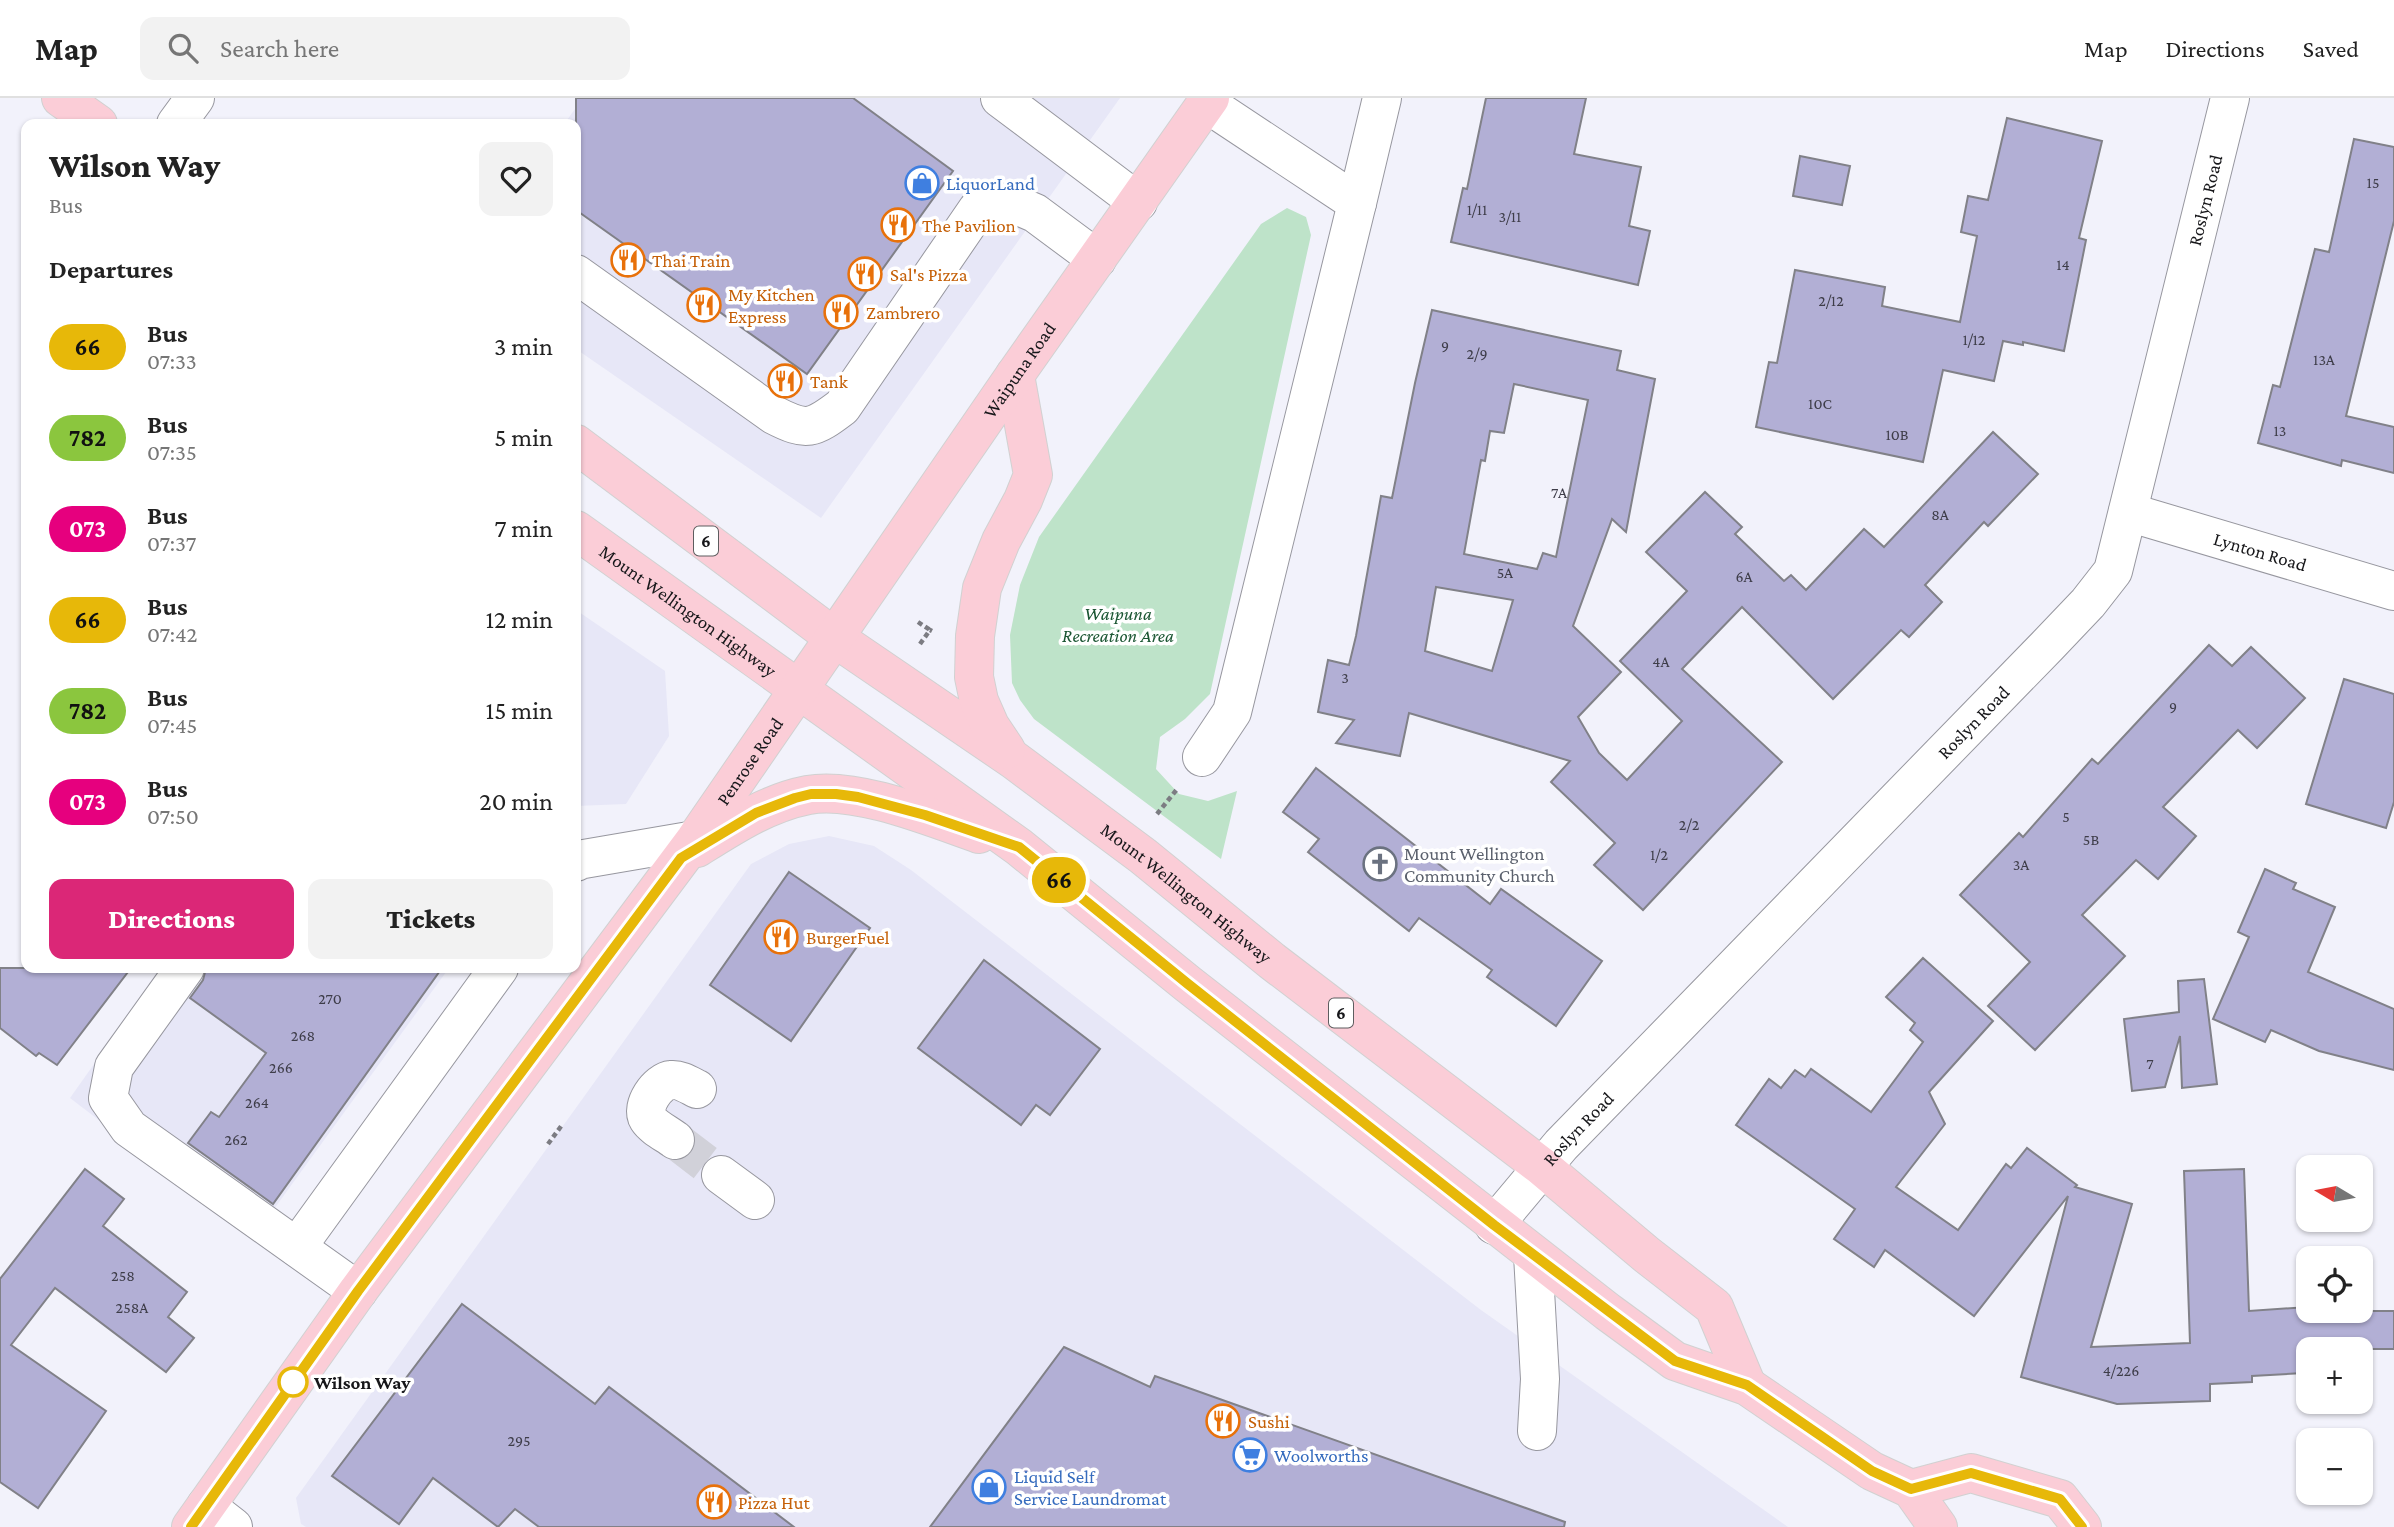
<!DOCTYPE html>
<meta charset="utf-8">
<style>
body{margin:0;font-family:"Crimson Pro",serif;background:#f2f2f2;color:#222;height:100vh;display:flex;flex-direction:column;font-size:26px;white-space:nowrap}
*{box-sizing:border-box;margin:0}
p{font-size:23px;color:#767676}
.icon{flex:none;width:38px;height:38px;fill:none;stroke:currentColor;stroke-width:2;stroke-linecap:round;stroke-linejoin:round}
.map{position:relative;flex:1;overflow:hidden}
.panel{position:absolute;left:21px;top:21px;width:560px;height:854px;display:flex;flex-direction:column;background:#fff;border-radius:14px;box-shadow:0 2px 5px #0004}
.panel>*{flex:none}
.badge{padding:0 14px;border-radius:23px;font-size:24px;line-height:46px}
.needle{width:46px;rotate:280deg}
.tools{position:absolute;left:2296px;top:1057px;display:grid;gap:14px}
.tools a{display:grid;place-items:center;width:77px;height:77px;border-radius:14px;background:#fff;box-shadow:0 2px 5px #0004;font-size:35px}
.map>.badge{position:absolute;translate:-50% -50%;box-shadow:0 0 0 4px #fff}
h2{padding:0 28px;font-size:26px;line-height:63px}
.round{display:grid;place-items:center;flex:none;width:74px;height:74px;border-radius:14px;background:#f2f2f2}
.headline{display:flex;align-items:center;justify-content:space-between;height:119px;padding:0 28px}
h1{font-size:33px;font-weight:800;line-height:52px}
.button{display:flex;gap:14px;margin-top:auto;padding:14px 28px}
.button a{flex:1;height:80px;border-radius:14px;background:#db2777;color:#fff;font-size:28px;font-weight:800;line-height:80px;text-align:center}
.button a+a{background:#f2f2f2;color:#222}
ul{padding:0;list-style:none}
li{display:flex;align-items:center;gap:21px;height:91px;padding:0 28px}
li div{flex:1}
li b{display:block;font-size:26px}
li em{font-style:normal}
li .badge{min-width:77px;font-weight:700;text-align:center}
header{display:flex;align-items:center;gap:42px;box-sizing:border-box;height:98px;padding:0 35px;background:#fff;border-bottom:2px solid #e0e0e0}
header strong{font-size:33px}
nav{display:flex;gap:38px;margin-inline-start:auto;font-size:24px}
.search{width:490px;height:63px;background:#f2f2f2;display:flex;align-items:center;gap:18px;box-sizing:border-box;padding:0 24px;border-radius:14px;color:#767676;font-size:26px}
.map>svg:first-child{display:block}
.built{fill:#e7e7f7}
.green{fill:#bee3c9}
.building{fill:#b2afd5;stroke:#818188;stroke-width:2;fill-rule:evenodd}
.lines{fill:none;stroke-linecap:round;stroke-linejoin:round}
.minor-tunnel{stroke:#d1d1d9;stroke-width:38;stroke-dasharray:38 19;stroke-linecap:butt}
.minor-casing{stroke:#97979f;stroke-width:40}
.major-casing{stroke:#d1d1d1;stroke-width:40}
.path{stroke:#7c7c82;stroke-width:4.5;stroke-dasharray:5 3.5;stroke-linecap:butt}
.minor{stroke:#fff;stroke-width:38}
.major{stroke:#fbcdd7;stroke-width:38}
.line-casing{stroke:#fff;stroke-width:16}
.line{stroke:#e7b809;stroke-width:10}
.stop-dot{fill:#fff;stroke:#e7b809;stroke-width:3.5}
.labels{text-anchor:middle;stroke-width:7;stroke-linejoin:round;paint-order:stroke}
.number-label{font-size:16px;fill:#3e3d49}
.shield{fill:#fff;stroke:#5d5d5f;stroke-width:2}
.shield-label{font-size:18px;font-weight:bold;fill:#17171a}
.shop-label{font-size:19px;fill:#366cbe;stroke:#fff;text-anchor:start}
.street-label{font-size:19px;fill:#17171a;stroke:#fff}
.food-label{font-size:19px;fill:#c56008;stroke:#fff;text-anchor:start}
.park-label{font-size:19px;font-style:italic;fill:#1b5633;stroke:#fff}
.worship-label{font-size:19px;fill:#5b616d;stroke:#fff;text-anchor:start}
.stop-label{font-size:19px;font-weight:bold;fill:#17171a;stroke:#fff;text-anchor:start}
</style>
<header>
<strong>Map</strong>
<div class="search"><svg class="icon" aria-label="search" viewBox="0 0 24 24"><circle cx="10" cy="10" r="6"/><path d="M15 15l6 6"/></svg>Search here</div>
<nav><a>Map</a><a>Directions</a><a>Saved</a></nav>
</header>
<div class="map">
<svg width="2394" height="1429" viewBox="0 0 2394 1429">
<rect width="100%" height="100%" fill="#f2f2fb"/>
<!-- built -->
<g class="built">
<path d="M583 0H1120L821 420 576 251V26H564Z"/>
<path d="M576 512 665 573 669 638 626 706 576 708Z"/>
<path d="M829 738 874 748 911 772 1481 1212 1788 1429H306L301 1426 296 1400 751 766 789 746Z"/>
<path d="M162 870H449L253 1140 70 1000Z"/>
</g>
<!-- green -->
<path class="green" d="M1287 110 1306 119 1311 137 1210 596 1185 621 1160 639 1156 671 1179 696 1208 703 1237 693 1221 761 1034 621 1020 602 1012 585 1010 537 1020 487 1039 439 1261 126Z"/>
<!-- building -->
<g class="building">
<path d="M576 0H853L953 73 807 276 576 112Z"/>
<path d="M1486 0H1586L1574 56 1641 69 1629 128 1650 133 1638 187 1451 144 1463 90 1467 91Z"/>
<path d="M2007 20 2102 43 2079 140 2086 142 2064 253 2023 244V247L2003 243 1994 283 1943 272 1923 364 1756 329 1769 264 1777 265 1795 172 1885 189 1882 208 1960 224 1977 138 1961 134 1968 98 1988 102Z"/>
<path d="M2354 41 2394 49V123L2346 318 2394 329V375L2342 362 2341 368 2258 345 2273 287 2280 289 2315 151 2329 154Z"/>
<path d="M1800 58 1850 68 1842 107 1793 98Z"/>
<path d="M1432 212 1621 253 1617 272 1655 281 1626 434 1612 421 1573 528 1621 574 1578 619 1599 655 1627 682 1682 623 1620 563 1687 493 1646 454 1705 394 1742 429 1735 436 1784 483 1791 477 1806 492 1864 431 1884 449 1993 334 2038 376 1988 428 1984 424 1925 487 1942 504 1909 539 1901 532 1833 601 1742 509 1682 571 1782 664 1643 812 1594 767 1615 745 1551 684 1570 663 1409 615 1400 658 1336 645 1354 622 1318 614 1328 562 1349 567 1356 538 1381 398 1392 400 1415 285ZM1514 286 1588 302 1556 459 1543 455 1537 471 1464 456 1481 362 1485 363 1490 333 1504 335ZM1436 489 1513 502 1492 573 1425 553Z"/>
<path d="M2209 547 2232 568 2251 549 2305 600 2257 650 2238 632 2163 709 2196 738 2158 781 2136 762 2082 817 2125 858 2035 952 1988 908 2030 864 1960 797 2019 735 2023 739 2092 661 2098 666Z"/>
<path d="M2344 581 2394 596V704L2386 730 2306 706Z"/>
<path d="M1316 670 1490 806 1501 791 1602 863 1556 928 1487 879 1492 872 1419 820 1409 833 1308 754 1319 741 1283 714Z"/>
<path d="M2265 771 2296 785 2293 791 2335 809 2308 874 2394 911V972L2319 953 2271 932 2265 944 2213 921 2249 839 2238 834Z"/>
<path d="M789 774 870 830 791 943 710 887Z"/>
<path d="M1923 860 1993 923 1929 994 1945 1026 1896 1089 1958 1132 2006 1066 2011 1070 2027 1050 2077 1087 2075 1089 2132 1106 2091 1249 2190 1245 2184 1073 2244 1071 2249 1213 2308 1209V1213H2394V1251H2308V1270H2303V1275L2252 1278V1284L2210 1286V1303L2117 1306 2021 1279 2068 1098 1974 1218 1885 1152 1874 1169 1834 1141 1855 1111 1736 1027 1769 981 1781 990 1795 972 1805 979 1811 971 1871 1014 1923 944 1910 932 1915 925 1886 899Z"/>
<path d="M984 862 1100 951 1050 1017 1036 1007 1021 1027 918 950Z"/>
<path d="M0 870H131L57 967 39 955 36 958 0 930Z"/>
<path d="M206 870H442L273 1106 188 1045 211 1014 219 1019 266 955 190 900 203 882Z"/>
<path d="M2204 881 2217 986 2182 990 2180 938 2165 989 2132 993 2124 921 2179 914 2178 883Z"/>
<path d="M85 1071 124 1101 103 1128 187 1194 168 1219 194 1240 166 1274 55 1190 11 1247 106 1313 38 1410 0 1384V1181Z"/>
<path d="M462 1206 595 1306 609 1289 794 1429H539L515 1411 498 1429 433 1380 399 1426 332 1378Z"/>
<path d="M1064 1249 1150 1289 1155 1278 1565 1424 1564 1429H930Z"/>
</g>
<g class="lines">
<!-- minor-tunnel -->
<path class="minor-tunnel" d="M675 1042 721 1077"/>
<defs>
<g id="minor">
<path d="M1000 0 1138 104"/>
<path d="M176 26 195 0"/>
<path d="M1357 105 1382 0"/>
<path d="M576 176 774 317C807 334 813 331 842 309L977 112 1009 104 1035 115 1097 161"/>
<path id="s1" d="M2128 414 2394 493"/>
<path d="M1202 659 1232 614 1357 105 1206 5"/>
<path d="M576 764 578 762 695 742"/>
<path d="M185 870 114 969 108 1000 129 1030 358 1193"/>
<path d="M675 1042C667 1036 653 1029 648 1021 640 1008 658 983 671 982 680 981 689 987 697 991"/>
<path d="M721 1077 755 1102"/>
<path id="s2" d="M1494 1127 1561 1047 2048 547 2088 505 2113 473 2230 0"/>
<path d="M297 1149 499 870"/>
<path d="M1533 1157 1540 1281 1537 1333"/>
<path d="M206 1408 233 1429"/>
</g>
<g id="major">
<path d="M61 0 98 26"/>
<path id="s3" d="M576 346 835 540 1014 662 1143 758 1272 863 1541 1068 1647 1157 1714 1209 1747 1288"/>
<path id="s4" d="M576 432 1019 749 1188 886 1608 1214 1675 1263 1747 1288 1872 1373 1911 1391 1938 1429"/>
<path d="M1006 652 990 628 979 603 974 579 975 538 982 490 1001 443 1023 402 1033 377 1015 277"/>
<path d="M697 750C732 728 767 705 808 697 856 688 933 720 979 736"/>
<path d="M1911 1391 1971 1375 2060 1401 2082 1429"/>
<path id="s5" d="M191 1429 358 1193 695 742 1015 277 1210 0"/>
</g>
</defs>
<!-- minor casing -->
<use href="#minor" class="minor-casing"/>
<!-- major casing -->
<use href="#major" class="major-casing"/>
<!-- path -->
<g class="path">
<path d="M918 524 930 532"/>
<path d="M920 546 930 532 932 533"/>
<path d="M1157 716 1178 690"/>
<path d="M548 1046 562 1027"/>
</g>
<!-- minor -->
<use href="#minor" class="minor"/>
<!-- major -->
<use href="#major" class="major"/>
</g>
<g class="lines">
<defs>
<path id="line" d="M191 1429 358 1193 681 760 756 715 795 700 811 696H836L858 699 925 717 1019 749 1188 886 1494 1127 1675 1263 1747 1287 1872 1373 1911 1391 1971 1375 2060 1401 2082 1429"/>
</defs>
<!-- line casing -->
<use href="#line" class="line-casing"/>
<!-- line -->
<use href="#line" class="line"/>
</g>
<!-- icons -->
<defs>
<symbol id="shop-ring" viewBox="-11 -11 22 22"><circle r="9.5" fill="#fff" stroke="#3f7fe0" stroke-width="1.5"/><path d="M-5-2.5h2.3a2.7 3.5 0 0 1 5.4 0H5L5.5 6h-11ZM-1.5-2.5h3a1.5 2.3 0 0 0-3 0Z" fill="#3f7fe0"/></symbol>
<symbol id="restaurant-ring" viewBox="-11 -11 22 22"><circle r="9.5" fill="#fff" stroke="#e8710a" stroke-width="1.5"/><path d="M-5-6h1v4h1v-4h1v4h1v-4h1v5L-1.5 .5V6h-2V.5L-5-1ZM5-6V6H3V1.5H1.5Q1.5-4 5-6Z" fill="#e8710a"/></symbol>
<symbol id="church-ring" viewBox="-11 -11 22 22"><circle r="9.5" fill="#fff" stroke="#6b7280" stroke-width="1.5"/><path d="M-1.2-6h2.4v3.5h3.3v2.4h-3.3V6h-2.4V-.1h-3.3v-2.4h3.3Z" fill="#6b7280"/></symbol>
<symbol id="supermarket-ring" viewBox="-11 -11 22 22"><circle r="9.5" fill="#fff" stroke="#3f7fe0" stroke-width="1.5"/><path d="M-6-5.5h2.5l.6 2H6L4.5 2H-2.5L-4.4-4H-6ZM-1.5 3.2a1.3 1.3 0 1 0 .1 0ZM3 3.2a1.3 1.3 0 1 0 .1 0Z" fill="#3f7fe0"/></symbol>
</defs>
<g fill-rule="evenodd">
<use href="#shop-ring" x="903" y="66" width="38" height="38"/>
<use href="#restaurant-ring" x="879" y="108" width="38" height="38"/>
<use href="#restaurant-ring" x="609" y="143" width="38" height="38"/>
<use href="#restaurant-ring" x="846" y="157" width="38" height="38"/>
<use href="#restaurant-ring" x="685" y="188" width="38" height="38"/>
<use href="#restaurant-ring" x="822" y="195" width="38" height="38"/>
<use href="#restaurant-ring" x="766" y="264" width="38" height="38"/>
<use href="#church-ring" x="1361" y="747" width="38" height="38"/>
<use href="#restaurant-ring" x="762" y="820" width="38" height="38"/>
<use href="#restaurant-ring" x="1204" y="1304" width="38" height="38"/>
<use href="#supermarket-ring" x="1231" y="1338" width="38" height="38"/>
<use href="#shop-ring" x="970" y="1370" width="38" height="38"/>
<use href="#restaurant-ring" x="695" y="1385" width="38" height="38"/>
</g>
<!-- markers -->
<circle class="stop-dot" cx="293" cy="1284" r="14"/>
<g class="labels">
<!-- number labels -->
<g class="number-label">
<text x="2373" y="90">15</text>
<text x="1477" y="117">1/11</text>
<text x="1510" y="124">3/11</text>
<text x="2063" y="172">14</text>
<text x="1831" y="208">2/12</text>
<text x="1974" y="247">1/12</text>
<text x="1445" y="253">9</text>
<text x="1477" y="261">2/9</text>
<text x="2324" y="267">13A</text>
<text x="1820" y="311">10C</text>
<text x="2280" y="338">13</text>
<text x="1897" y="342">10B</text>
<text x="1559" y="400">7A</text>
<text x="1940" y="422">8A</text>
<text x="1505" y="480">5A</text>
<text x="1744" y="484">6A</text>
<text x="1661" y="569">4A</text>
<text x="1345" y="585">3</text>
<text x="2173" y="614">9</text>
<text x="2066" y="724">5</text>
<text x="1689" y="732">2/2</text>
<text x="2091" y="747">5B</text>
<text x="1659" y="762">1/2</text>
<text x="2021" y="772">3A</text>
<text x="330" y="906">270</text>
<text x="303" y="943">268</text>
<text x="2150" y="971">7</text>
<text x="281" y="975">266</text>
<text x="257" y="1010">264</text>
<text x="236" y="1047">262</text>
<text x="123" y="1183">258</text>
<text x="132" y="1215">258A</text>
<text x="2121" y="1278">4/226</text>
<text x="519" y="1348">295</text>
</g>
<!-- shield labels -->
<g class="shield">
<rect x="694" y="428.5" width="24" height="29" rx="5"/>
<rect x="1329" y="900.5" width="24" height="29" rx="5"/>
</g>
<g class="shield-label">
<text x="706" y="449">6</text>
<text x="1341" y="921">6</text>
</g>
<!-- shop labels -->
<g class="shop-label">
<text x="946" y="92">LiquorLand</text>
<text x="1274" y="1364">Woolworths</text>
<text x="1014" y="1385">Liquid Self<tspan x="1014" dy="22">Service Laundromat</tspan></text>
</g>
<!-- street labels -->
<g class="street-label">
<text dy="7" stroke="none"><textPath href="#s2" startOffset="1283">Roslyn Road</textPath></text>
<text dy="7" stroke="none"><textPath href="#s5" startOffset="1423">Waipuna Road</textPath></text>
<text dy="7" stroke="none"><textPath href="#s1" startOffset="138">Lynton Road</textPath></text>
<text dy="7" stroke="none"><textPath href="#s4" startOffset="138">Mount Wellington Highway</textPath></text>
<text dy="7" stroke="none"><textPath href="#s2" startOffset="695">Roslyn Road</textPath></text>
<text dy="7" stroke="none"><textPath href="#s5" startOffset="948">Penrose Road</textPath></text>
<text dy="7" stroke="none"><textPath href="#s3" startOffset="758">Mount Wellington Highway</textPath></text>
<text dy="7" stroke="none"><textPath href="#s2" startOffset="128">Roslyn Road</textPath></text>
</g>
<!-- food labels -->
<g class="food-label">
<text x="922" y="134">The Pavilion</text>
<text x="652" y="169">Thai Train</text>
<text x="890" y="183">Sal's Pizza</text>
<text x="728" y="203">My Kitchen<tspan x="728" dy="22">Express</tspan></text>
<text x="866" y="221">Zambrero</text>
<text x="810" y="290">Tank</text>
<text x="806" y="846">BurgerFuel</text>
<text x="1248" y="1330">Sushi</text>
<text x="738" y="1411">Pizza Hut</text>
</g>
<!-- park labels -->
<g class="park-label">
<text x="1118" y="522">Waipuna<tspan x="1118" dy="22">Recreation Area</tspan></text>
</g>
<!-- worship labels -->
<g class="worship-label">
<text x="1404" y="762">Mount Wellington<tspan x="1404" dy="22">Community Church</tspan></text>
</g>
<!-- stop labels -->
<g class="stop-label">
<text x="314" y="1291">Wilson Way</text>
</g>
</g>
</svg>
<div class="tools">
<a><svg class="needle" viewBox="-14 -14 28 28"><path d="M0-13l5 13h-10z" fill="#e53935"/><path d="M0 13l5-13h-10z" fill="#767676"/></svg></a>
<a><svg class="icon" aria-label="locate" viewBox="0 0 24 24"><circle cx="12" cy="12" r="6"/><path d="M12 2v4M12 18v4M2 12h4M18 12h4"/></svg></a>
<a>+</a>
<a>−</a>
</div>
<b class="badge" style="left:1059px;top:782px;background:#e7b809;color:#111">66</b>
<section class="panel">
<div class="headline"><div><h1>Wilson Way</h1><p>Bus</p></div><a class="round"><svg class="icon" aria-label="heart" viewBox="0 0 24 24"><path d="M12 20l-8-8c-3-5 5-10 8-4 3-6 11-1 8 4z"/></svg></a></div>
<h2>Departures</h2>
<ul>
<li><span class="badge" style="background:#e7b809;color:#111">66</span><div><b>Bus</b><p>07:33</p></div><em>3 min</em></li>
<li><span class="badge" style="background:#8bc63e;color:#111">782</span><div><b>Bus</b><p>07:35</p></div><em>5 min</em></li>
<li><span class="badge" style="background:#e6007e;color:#fff">073</span><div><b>Bus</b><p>07:37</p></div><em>7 min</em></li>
<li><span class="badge" style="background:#e7b809;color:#111">66</span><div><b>Bus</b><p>07:42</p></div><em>12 min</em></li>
<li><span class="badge" style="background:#8bc63e;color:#111">782</span><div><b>Bus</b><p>07:45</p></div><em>15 min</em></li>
<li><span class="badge" style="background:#e6007e;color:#fff">073</span><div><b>Bus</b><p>07:50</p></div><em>20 min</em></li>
</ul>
<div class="button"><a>Directions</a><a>Tickets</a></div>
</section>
</div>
